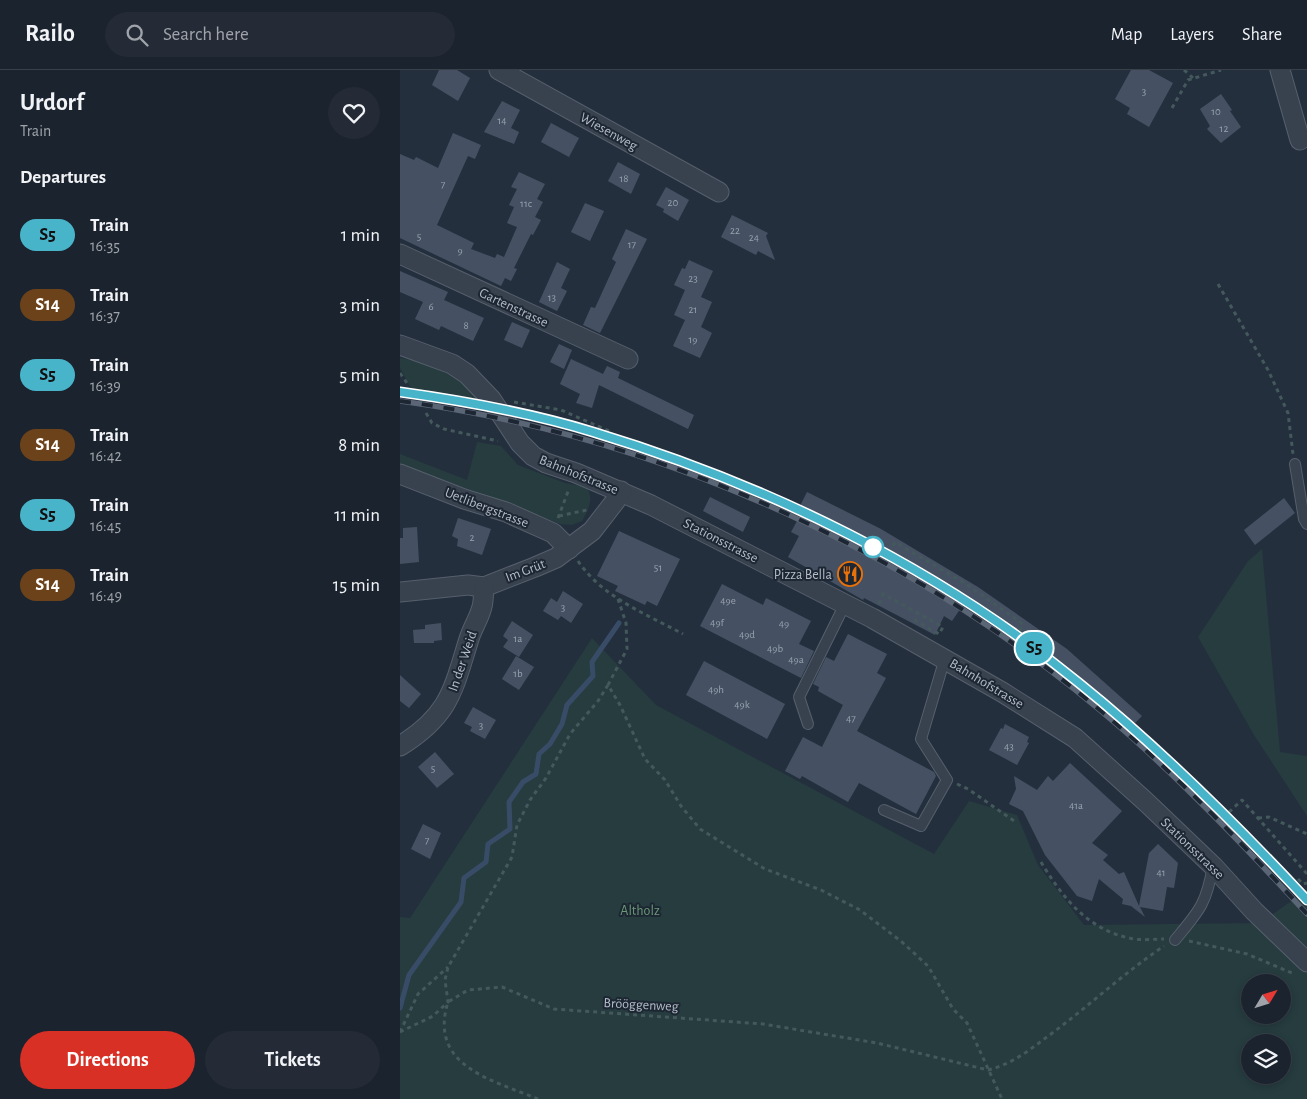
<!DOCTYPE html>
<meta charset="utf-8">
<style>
body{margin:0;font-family:"Alegreya Sans",sans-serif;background:#242b36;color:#f1f3f6;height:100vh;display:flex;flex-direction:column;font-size:19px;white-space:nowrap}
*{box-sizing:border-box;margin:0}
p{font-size:16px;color:#a0a4aa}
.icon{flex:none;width:28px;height:28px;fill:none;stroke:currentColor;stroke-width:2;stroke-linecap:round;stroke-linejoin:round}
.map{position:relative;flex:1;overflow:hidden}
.sheet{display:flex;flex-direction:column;background:#1b232e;width:400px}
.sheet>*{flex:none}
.badge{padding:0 10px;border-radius:16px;font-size:18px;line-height:32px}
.needle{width:32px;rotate:52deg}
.controls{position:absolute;left:841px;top:904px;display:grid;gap:10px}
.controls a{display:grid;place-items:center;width:50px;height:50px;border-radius:50%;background:#1b232e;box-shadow:0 2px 8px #0003,0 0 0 1px #39404a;font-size:25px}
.map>.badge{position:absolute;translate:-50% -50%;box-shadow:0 0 0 2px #fff}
h2{padding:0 20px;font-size:19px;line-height:45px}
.round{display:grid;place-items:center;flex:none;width:52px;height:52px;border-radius:26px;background:#242b36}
.head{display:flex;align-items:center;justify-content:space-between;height:85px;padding:0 20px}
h1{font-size:24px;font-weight:700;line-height:38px}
.cta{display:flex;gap:10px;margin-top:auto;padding:10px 20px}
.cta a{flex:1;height:58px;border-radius:30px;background:#d93025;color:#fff;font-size:20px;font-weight:700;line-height:58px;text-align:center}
.cta a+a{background:#242b36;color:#f1f3f6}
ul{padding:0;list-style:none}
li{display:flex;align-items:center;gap:15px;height:70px;padding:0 20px}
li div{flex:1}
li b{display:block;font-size:19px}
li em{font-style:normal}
li .badge{min-width:55px;font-weight:700;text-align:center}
header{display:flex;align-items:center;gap:30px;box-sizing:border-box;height:70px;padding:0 25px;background:#1b232e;border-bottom:1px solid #39404a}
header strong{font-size:24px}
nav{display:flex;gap:28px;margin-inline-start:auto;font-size:18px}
.search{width:350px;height:45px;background:#242b36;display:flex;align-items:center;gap:12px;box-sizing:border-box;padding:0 18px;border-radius:28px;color:#a0a4aa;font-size:19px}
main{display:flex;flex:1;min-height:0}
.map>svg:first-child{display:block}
.green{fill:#263c3f;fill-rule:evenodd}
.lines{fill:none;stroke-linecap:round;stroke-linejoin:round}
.stream{stroke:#394c67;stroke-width:5}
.building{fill:#455162}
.lane-casing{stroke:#565f6c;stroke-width:12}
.street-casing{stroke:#565f6c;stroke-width:21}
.path{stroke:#44595c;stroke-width:3;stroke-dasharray:4 4;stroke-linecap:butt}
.lane{stroke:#38414e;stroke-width:10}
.street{stroke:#38414e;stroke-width:19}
.rail-casing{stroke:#5a6575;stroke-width:5.5}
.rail{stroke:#1d2633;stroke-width:4;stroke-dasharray:11;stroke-linecap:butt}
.line-casing{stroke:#fff;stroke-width:11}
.line{stroke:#48b4ca;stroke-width:8}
.stop-dot{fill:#fff;stroke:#48b4ca;stroke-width:2.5}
.labels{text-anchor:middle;stroke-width:4;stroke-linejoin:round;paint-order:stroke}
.number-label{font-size:11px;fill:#98a1af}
.street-label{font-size:14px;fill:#b4bcc9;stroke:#1d2633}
.poi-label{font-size:14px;fill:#b4bcc9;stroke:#1d2633;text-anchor:end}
.park-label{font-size:14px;fill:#6b9a76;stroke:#1d2633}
</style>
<header>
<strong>Railo</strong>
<div class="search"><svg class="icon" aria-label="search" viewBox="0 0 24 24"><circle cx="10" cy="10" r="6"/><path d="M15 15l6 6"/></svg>Search here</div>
<nav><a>Map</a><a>Layers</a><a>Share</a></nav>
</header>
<main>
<section class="sheet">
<div class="head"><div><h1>Urdorf</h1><p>Train</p></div><a class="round"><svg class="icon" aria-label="heart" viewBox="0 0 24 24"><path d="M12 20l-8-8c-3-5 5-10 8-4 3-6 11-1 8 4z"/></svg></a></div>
<h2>Departures</h2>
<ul>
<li><span class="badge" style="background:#48b4ca;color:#111">S5</span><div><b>Train</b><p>16:35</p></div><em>1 min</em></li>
<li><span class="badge" style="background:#6c421b;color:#fff">S14</span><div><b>Train</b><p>16:37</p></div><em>3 min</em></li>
<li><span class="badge" style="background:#48b4ca;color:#111">S5</span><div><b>Train</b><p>16:39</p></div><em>5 min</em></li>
<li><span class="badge" style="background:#6c421b;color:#fff">S14</span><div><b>Train</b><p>16:42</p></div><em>8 min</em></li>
<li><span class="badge" style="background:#48b4ca;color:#111">S5</span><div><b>Train</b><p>16:45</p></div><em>11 min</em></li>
<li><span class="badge" style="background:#6c421b;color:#fff">S14</span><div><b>Train</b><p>16:49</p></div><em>15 min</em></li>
</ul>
<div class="cta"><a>Directions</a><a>Tickets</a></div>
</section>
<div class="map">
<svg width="907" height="1029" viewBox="0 0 907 1029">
<rect width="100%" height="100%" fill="#242f3e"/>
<!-- green -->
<g class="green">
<path d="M0 288 21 292 61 309 81 331 11 318 0 298Z"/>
<path d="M77 372 101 376 118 395 165 413 186 417C195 427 188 441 182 451L172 455 160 454 0 394V384L67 410Z"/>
<path d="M862 479 880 682 907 686V746L854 665 798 567 848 491Z"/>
<path d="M192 568 256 635 534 784 569 731 617 745 638 795 684 855 860 853 907 820V1029H0V847L10 848ZM850 912H882V945H850ZM850 972H882V1005H850Z"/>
</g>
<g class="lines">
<!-- stream -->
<path class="stream" d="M0 938 9 905 61 832 64 808 86 792 88 774 110 759 109 732 123 712 136 704 139 684 150 674 162 654 167 635 193 606 192 592 219 553"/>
</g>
<!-- building -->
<g class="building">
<path d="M39 0H57L70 8 58 31 32 15Z"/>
<path d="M731 0H749L773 13 749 57 727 44 730 38 715 29Z"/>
<path d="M821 24 832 40 830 41 841 57 821 73 807 59 810 56 800 39Z"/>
<path d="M102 31 120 40 111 58 119 62 114 74 84 62Z"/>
<path d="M151 53 179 68 169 87 141 72Z"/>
<path d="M53 63 81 75 75 89 68 86 37 155 74 173 71 179 95 188 97 184 104 187 117 157 107 153 114 137 109 135 117 119 111 117 119 102 145 114 137 129 143 132 135 147 141 150 133 165 131 164 114 198 117 199 111 211 105 208 101 216 0 168V84L14 90 16 87 38 98Z"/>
<path d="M218 92 240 104 231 124 208 111Z"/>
<path d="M266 117 289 130 278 151 263 142 264 139 256 135Z"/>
<path d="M185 133 204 141 190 171 171 162Z"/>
<path d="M332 145 368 163 366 166 375 190 358 181 356 185 321 167Z"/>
<path d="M226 159 247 169 200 263 183 255 191 237 195 238 216 192 212 189Z"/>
<path d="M289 190 313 201 301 227 312 232 301 257 312 263 300 288 273 276 285 250 274 245 285 220 274 215 282 198 285 199Z"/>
<path d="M157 192 170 199 161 218 167 221 157 241 139 232Z"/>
<path d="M0 201 48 222 44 230 84 248 73 271 41 256 39 260 15 249 23 232 0 222Z"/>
<path d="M112 252 130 260 122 278 104 270Z"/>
<path d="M159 274 172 280 164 299 150 292Z"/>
<path d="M171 289 203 304 207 296 220 302 218 308 294 345 288 359 199 315 192 338 176 333 180 324 160 314Z"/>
<path d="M407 422 481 459 578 517 667 579 742 646 735 653 667 600 567 529 552 551 544 546 535 565 464 528 463 530 388 487 399 466 391 462 404 438 400 436Z"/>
<path d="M310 427 350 447 343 462 303 441Z"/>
<path d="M884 428 895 443 855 475 844 460Z"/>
<path d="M58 448 91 459 82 485 57 476 58 469 52 466Z"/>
<path d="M17 457 19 492 0 494V468H3V458Z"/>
<path d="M219 461 280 489 257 536 247 531 245 535 215 521 218 516 197 506Z"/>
<path d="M322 514 363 535 366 528 411 551 399 574 414 581 401 608 300 556Z"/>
<path d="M163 521 183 534 171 553 161 546 158 550 143 541 151 528 157 532Z"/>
<path d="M112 551 133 565 119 587 103 577 108 570 103 566Z"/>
<path d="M41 553 42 570 34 571V573H14L13 560 25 559V555Z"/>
<path d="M448 564 487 584 477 603 486 608 457 661 534 702 536 706 516 744 459 713 448 732 402 706 400 709 385 701 403 667 422 677 443 635 418 621 419 617 413 614 426 587 434 591Z"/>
<path d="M116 586 134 597 119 620 102 609Z"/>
<path d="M304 591 385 634 367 669 286 625Z"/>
<path d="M0 605 21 624 9 638 0 631Z"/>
<path d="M73 637 96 650 85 669 70 661 72 657 64 653Z"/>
<path d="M605 654 629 667 627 672 629 673 617 695 589 680 601 658 603 659Z"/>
<path d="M35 682 54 704 37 718 18 697Z"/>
<path d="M670 693 722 741 692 773 708 785 703 790 719 804 724 802 739 836 749 783 758 774 778 793 774 818 767 817 763 841 740 837 745 847 731 836 722 834 723 829 699 809 692 831 677 826 645 785 623 741 609 734 616 719 614 706 637 720 648 706 653 711Z"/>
<path d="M23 754 41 763 30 789 11 779Z"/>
</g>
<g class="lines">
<defs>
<g id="lane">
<path d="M895 394 904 449 907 454"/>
<path d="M408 654 399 627 445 534"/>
<path d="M484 740 521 756 547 710 521 669 545 588"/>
<path d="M775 870C799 841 806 835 813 796"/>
</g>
<g id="street">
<path d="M99 0 319 122"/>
<path d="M880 0 900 70"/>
<path d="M0 184 228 289"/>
<path d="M0 275 52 294 67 304 91 329 120 373 133 386 146 393 176 403 251 435 472 548 602 622 675 668 746 732 813 796 854 841 907 892"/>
<path d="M0 404 64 429 106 442 153 463 169 479"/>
<path d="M0 522 68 515 84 517 135 497 156 488 192 461 216 430 221 421"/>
<path d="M0 676C50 645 53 620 69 569 72 559 78 550 81 540 84 533 83 525 84 517"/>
</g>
</defs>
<!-- lane casing -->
<use href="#lane" class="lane-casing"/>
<!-- street casing -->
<use href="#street" class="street-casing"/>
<!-- path -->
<g class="path">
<path d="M784 0 793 8"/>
<path d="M772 38 788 10 821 0"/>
<path d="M818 214 868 300 888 343 893 384"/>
<path d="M0 303 7 313"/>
<path d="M114 332 161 340 209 361"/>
<path d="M26 343 32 353 44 359 98 371"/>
<path d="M159 446 187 440"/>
<path d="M158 448 169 419"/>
<path d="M490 483 495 472 566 514 623 554 618 564"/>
<path d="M178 491C202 527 246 544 283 564"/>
<path d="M218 529 226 553 227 579 208 615 220 635 245 689 265 710 281 736 300 759 365 799 421 820 460 840 502 872 528 896 553 939 567 953 602 1029"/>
<path d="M479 534 483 524 543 557 539 564 513 549"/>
<path d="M557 714 568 719 617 753"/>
<path d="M829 742 842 730 907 804"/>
<path d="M858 748 869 747 907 764"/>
<path d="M641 792C662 827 687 859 729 868 740 871 753 869 764 869"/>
<path d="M898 809 903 814 907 813"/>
<path d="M789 871 847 884 892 903"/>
<path d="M0 962 33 946 48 932 45 910 48 897 112 787 117 755 130 730 146 708 170 664 198 631 208 615"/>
<path d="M0 962 18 924 48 897"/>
<path d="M138 1029C92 1010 28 996 48 932L68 920 102 917 154 939 363 954 477 973 588 1000C613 994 632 978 651 964 690 935 724 903 764 876"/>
</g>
<!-- lane -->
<use href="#lane" class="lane"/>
<!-- street -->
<use href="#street" class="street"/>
<defs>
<g id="rail">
<path d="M0 322C250 358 475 454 675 609 760 675 834 752 907 830"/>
<path d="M0 331C266 367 528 487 729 665 792 721 850 782 907 844"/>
</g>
</defs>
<!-- rail casing -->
<use href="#rail" class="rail-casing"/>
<!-- rail -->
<use href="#rail" class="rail"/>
</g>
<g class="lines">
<defs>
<path id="line" d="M0 322C65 331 131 343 193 362 368 415 537 497 679 613 761 679 835 753 907 830"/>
</defs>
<!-- line casing -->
<use href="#line" class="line-casing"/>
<!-- line -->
<use href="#line" class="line"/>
</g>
<!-- icons -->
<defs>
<symbol id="restaurant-ring" viewBox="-11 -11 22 22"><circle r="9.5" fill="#1d2633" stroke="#e8710a" stroke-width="1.5"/><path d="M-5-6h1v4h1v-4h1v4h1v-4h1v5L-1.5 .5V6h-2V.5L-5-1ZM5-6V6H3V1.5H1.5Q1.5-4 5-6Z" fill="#e8710a"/></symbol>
</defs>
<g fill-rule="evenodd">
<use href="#restaurant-ring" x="436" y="490" width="28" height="28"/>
</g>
<!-- markers -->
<circle class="stop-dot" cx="473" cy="477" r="10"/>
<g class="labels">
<!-- number labels -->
<g class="number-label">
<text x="744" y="25">3</text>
<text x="816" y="45">10</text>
<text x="102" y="54">14</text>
<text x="824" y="62">12</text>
<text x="224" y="112">18</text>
<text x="43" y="118">7</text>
<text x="273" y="136">20</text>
<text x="126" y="137">11c</text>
<text x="335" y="164">22</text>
<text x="19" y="170">5</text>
<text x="354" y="171">24</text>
<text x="232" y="178">17</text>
<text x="60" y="184">9</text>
<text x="293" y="212">23</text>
<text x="152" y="231">13</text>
<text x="31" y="240">6</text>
<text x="293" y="243">21</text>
<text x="66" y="259">8</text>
<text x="293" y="273">19</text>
<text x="72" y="471">2</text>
<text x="258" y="501">51</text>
<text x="328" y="534">49e</text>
<text x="163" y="541">3</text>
<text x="317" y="556">49f</text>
<text x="384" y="557">49</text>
<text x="347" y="568">49d</text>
<text x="118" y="572">1a</text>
<text x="375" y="582">49b</text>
<text x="396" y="593">49a</text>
<text x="118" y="607">1b</text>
<text x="316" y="623">49h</text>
<text x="342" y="638">49k</text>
<text x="451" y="652">47</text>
<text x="81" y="659">3</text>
<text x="609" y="680">43</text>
<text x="33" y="702">5</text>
<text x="676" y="739">41a</text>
<text x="27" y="774">7</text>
<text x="761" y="806">41</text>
</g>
<!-- street labels -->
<g class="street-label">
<text transform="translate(209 61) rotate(29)" y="5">Wiesenweg</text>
<text transform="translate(114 237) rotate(25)" y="5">Gartenstrasse</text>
<text transform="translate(179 404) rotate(22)" y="5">Bahnhofstrasse</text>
<text transform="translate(87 437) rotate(21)" y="5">Uetlibergstrasse</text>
<text transform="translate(321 470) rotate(27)" y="5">Stationsstrasse</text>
<text transform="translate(125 500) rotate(-21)" y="5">Im Grüt</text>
<text transform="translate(62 591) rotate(-71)" y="5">In der Weid</text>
<text transform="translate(587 613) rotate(31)" y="5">Bahnhofstrasse</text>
<text transform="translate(793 778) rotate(44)" y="5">Stationsstrasse</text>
<text transform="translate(241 934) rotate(3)" y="5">Brööggenweg</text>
</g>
<!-- poi labels -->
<g class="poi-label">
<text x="432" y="509">Pizza Bella</text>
</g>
<!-- park labels -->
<g class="park-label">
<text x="240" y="845">Altholz</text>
</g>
</g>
</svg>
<div class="controls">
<a><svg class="needle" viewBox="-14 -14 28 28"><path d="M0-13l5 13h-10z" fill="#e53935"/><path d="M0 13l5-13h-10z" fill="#a0a4aa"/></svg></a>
<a><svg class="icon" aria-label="layers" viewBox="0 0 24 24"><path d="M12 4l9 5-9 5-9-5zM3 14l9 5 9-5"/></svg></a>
</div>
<b class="badge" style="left:634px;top:578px;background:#48b4ca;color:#111">S5</b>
</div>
</main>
